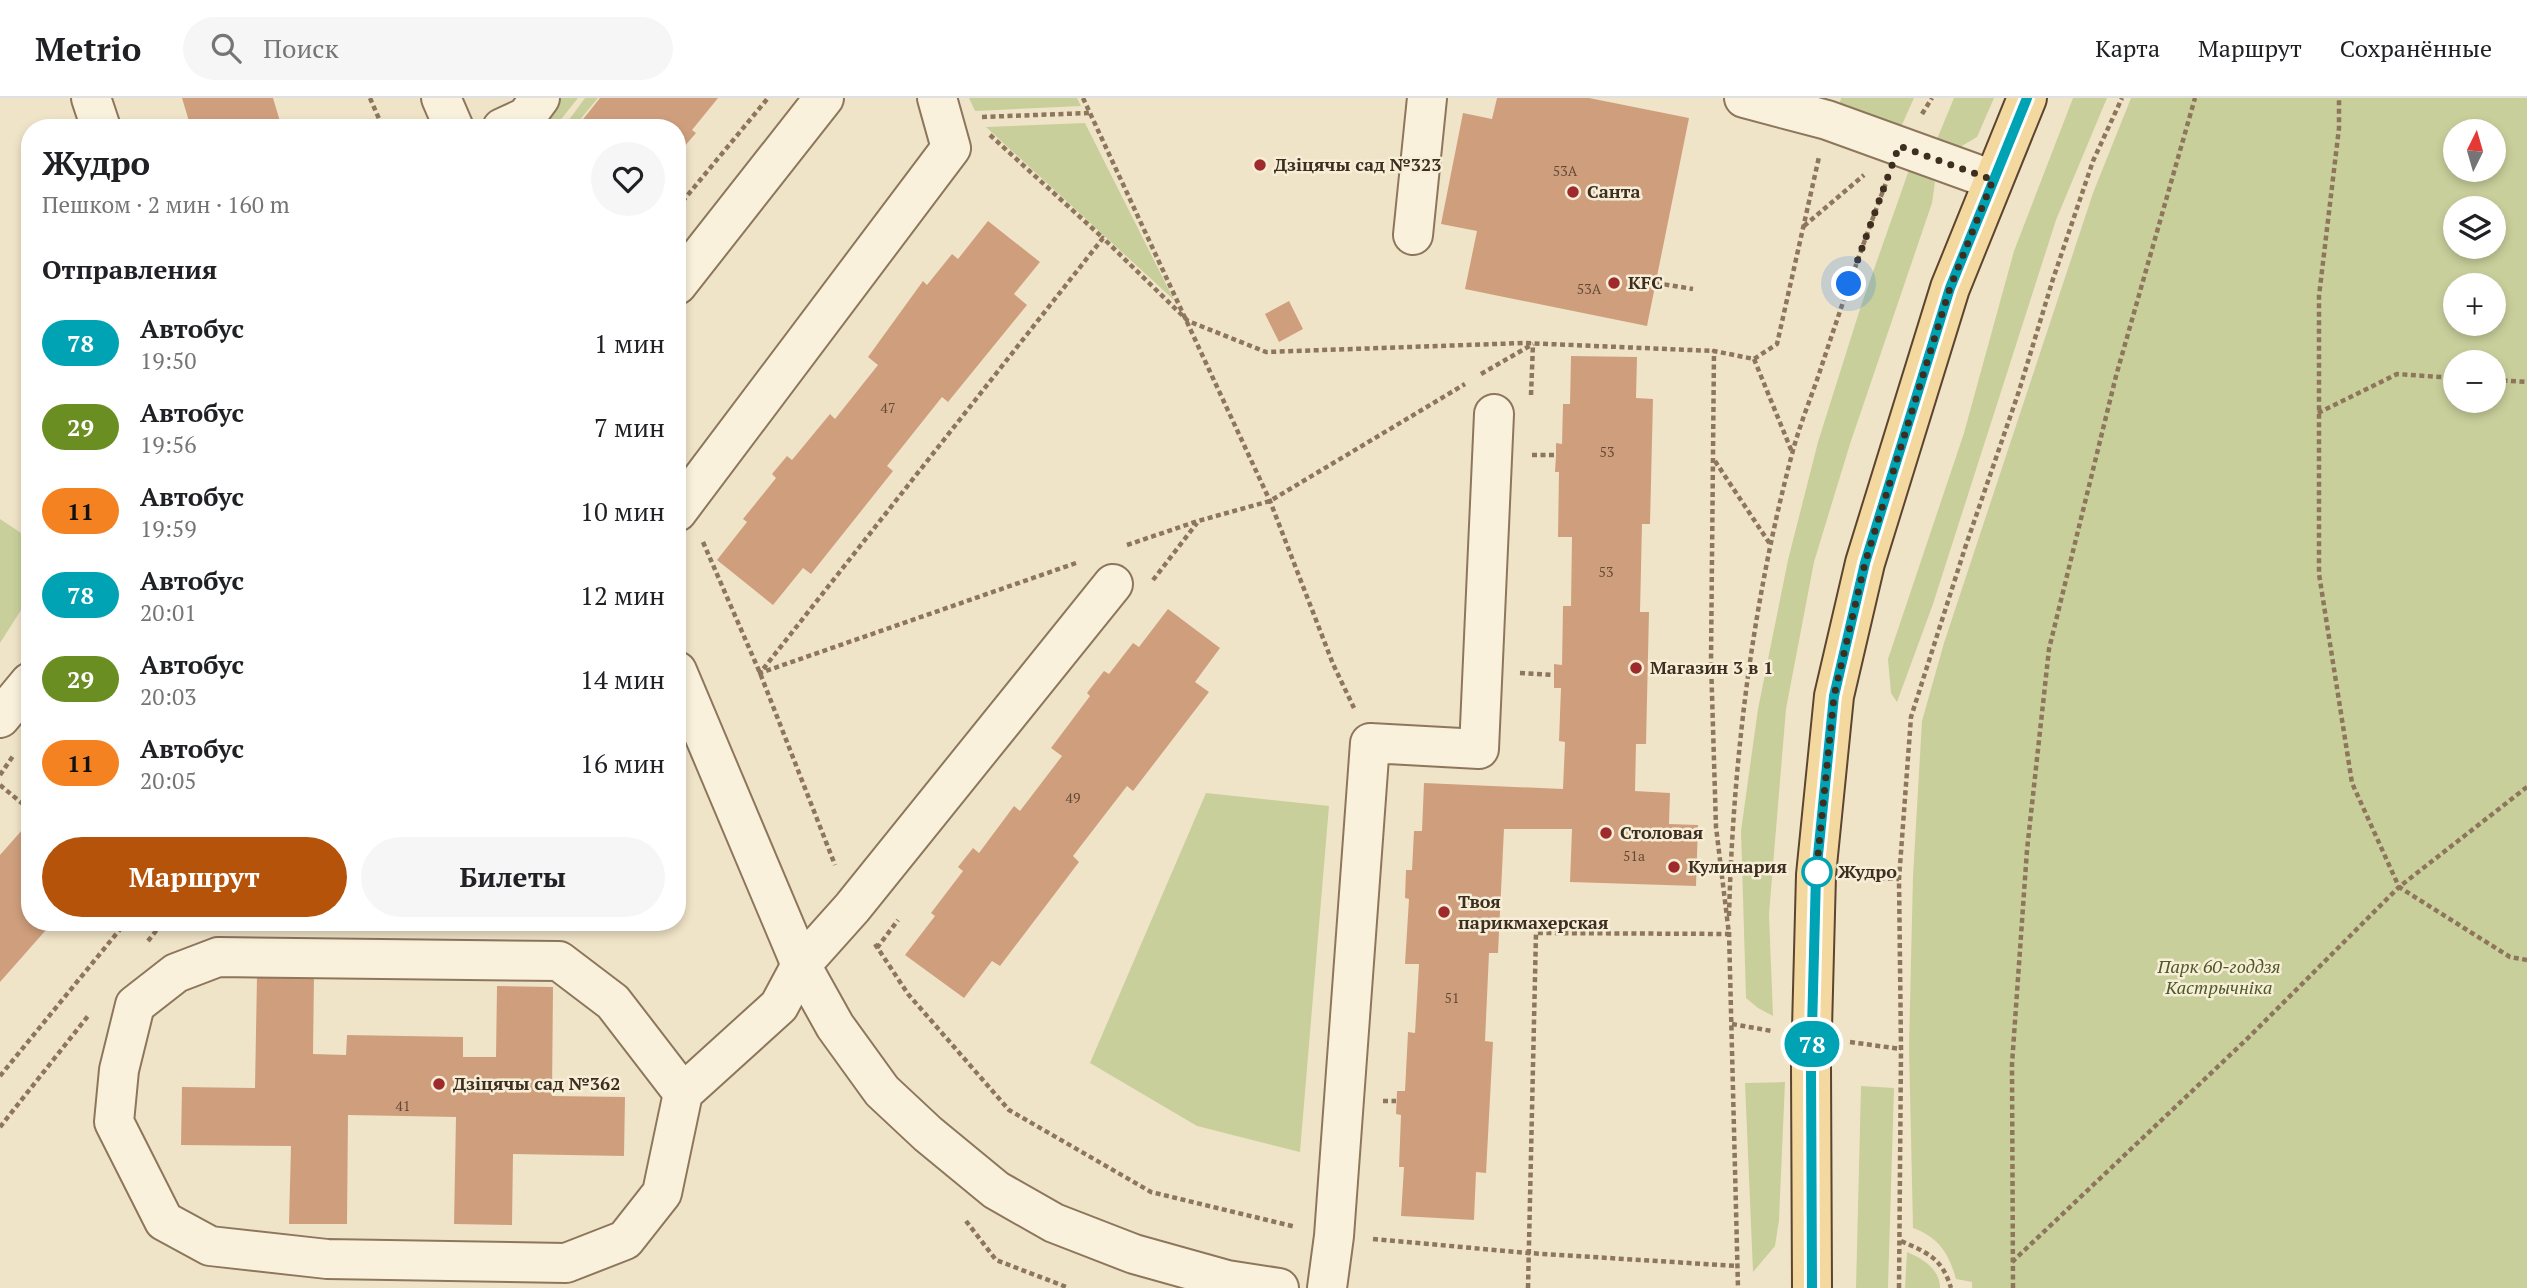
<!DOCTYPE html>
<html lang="ru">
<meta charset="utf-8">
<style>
body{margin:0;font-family:"PT Serif",serif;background:#f6f6f6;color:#202124;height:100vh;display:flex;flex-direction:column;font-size:26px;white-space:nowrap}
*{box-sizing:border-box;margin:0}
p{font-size:23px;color:#757577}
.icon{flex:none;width:38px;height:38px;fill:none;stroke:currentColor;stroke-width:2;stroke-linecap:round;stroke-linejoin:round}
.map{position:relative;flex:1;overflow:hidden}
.drawer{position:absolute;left:21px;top:21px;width:665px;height:812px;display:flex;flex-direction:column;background:#fff;border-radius:28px;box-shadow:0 4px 10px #0003}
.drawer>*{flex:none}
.badge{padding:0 14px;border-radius:23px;font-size:24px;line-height:46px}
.needle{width:46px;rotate:5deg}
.tools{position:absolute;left:2443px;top:21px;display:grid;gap:14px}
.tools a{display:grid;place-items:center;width:63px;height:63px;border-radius:50%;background:#fff;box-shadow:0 4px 10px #0003;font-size:35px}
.you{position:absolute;width:35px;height:35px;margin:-18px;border:5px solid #fff;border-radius:50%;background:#1a73e8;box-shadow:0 0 0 10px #1a73e833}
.map>.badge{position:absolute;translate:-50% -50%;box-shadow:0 0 0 4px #fff}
h2{padding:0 21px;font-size:26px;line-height:63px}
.round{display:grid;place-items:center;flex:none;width:74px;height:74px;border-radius:37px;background:#f6f6f6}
.head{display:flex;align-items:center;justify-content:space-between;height:119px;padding:0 21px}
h1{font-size:33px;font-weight:800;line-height:52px}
.action{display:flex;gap:14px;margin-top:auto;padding:14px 21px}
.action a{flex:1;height:80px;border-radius:42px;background:#b45309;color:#fff;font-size:28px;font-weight:800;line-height:80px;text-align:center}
.action a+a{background:#f6f6f6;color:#202124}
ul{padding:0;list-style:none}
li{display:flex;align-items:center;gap:21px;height:84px;padding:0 21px}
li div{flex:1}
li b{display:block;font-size:26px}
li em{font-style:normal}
li .badge{min-width:77px;font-weight:700;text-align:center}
header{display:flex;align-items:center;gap:42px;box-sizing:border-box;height:98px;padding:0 35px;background:#fff;border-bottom:2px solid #e0e0e0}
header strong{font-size:33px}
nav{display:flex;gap:38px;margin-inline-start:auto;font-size:24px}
.search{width:490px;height:63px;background:#f6f6f6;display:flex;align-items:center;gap:18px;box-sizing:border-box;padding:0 24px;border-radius:38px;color:#757577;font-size:26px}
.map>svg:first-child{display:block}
.green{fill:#c9cf9b;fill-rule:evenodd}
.building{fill:#cf9f7d}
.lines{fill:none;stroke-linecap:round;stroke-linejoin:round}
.minor-casing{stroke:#8d765c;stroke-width:42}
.major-casing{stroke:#5b4430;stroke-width:42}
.path{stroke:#8d765c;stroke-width:4.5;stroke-dasharray:5 3.5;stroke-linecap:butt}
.minor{stroke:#faf1dc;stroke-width:38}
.major{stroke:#f3d9a0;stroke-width:38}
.line-casing{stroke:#fff;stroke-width:16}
.line{stroke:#00a3b4;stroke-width:10}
.walk{stroke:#3d2e20;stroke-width:7;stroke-dasharray:0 12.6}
.poi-dot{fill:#9e2a2b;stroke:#f7eed8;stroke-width:2.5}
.stop-dot{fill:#fff;stroke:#00a3b4;stroke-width:3.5}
.labels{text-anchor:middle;stroke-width:5;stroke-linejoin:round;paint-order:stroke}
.number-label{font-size:14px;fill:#624a37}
.poi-label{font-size:18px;font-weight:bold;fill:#3d2e20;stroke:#f7eed8;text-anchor:start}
.stop-label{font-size:18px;font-weight:bold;fill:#3d2e20;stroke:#f7eed8;text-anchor:start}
.park-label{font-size:18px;font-style:italic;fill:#4d5a26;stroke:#f7eed8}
</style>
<header>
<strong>Metrio</strong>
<div class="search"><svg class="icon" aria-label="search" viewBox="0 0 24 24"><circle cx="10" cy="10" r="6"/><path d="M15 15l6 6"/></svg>Поиск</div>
<nav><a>Карта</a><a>Маршрут</a><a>Сохранённые</a></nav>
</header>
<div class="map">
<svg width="2527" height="1190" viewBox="0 0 2527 1190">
<rect width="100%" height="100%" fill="#f0e4c8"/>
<!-- green -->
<g class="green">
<path d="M556 0H578L554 30H536Z"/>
<path d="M585 0H598L573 30H563Z"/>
<path d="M969 0H1077L1081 8 975 13Z"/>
<path d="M1841 0H1914L1901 29 1838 14Z"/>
<path d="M1954 0H1994L1977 39 1955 52 1937 41Z"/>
<path d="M2073 0H2107L2056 122 1933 506 1897 604 1891 595 1888 561 1964 335 2014 153Z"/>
<path d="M2131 0H2527V1190H1972V1184L1956 1181C1949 1155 1938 1139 1913 1130L1909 949 1913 778 1922 623 1944 545 2093 95ZM2455 33H2494V72H2455ZM2455 110H2494V149H2455ZM2455 187H2494V226H2455ZM2455 264H2494V303H2455Z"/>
<path d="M1085 25 1174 202 986 29Z"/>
<path d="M1910 69 1935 84 1932 105 1850 346 1814 464 1786 611 1769 816 1773 918 1758 910 1746 900 1741 733 1758 611 1788 462 1818 344 1860 211Z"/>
<path d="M0 421 30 441V498L0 545Z"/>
<path d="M1206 695 1329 708 1300 1054 1197 1028 1090 965Z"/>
<path d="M1785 984 1779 1122 1775 1148 1753 1174 1745 985Z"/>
<path d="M1861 988 1894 990 1888 1190H1856Z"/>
<path d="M1907 1154C1922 1160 1940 1171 1940 1190H1905Z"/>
</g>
<!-- building -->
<g class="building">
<path d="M182 0H273L282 30H191Z"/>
<path d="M600 0H718L692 32 696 35 677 57V30H576Z"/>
<path d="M1497 0H1589L1689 20 1647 228 1465 191 1477 133 1441 126 1463 15 1492 21Z"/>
<path d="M988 123 1040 164 1014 196 1027 207 948 304 942 299 887 368 893 373 811 476 803 470 773 507 717 462 747 424 743 421 776 380 772 376 787 358 792 362 830 316 835 321 878 267 868 259 923 183 927 187 952 156 958 161Z"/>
<path d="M1289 203 1303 231 1279 244 1265 216Z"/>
<path d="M1571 258 1637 259 1636 300 1653 301 1650 426H1642L1640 514H1649L1646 646H1636L1635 693 1670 695 1669 726 1698 727 1696 788 1570 784 1572 731H1504L1498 855H1489L1485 943 1493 944 1486 1075 1476 1074 1474 1122 1401 1118 1404 1069H1399L1401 1017 1396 1016 1397 993H1405L1408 934 1415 935 1419 866H1405L1409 801 1405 800 1406 772H1412L1414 733H1422L1424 685 1563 691 1565 644 1559 643 1561 590H1554V566L1562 567 1563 508H1571L1572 439H1558L1559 374H1555L1556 357V345L1562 346 1563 306H1570Z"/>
<path d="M1168 511 1220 550 1195 584 1209 594 1133 693 1127 688 1073 758 1079 764 1000 868 992 863 964 900 905 857 935 818 931 815 963 773 958 769 973 750 979 755 1014 708 1020 713 1062 658 1051 650 1090 598 1087 595 1104 573 1109 576 1133 545 1139 549Z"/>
<path d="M30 723V824H53L0 884V757Z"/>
<path d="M257 877 314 878 313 956 346 957 347 937 463 939V959H496L497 888 553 889 552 998 625 999 624 1058 513 1056 512 1127 454 1126 456 1019 348 1017 347 1126H289L291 1048 181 1047 182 989 255 990Z"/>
</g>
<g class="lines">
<defs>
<g id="minor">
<path d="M91 0 101 30"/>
<path d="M441 0 454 30"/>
<path d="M1744 0 1827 22 1993 82"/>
<path d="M502 30 526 19 540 0"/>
<path d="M1413 137 1427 0"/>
<path d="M677 187 824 0"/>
<path d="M677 414 951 50 937 0"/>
<path d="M677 573 801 867 835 928 882 993 928 1036 996 1092 1054 1125 1134 1156 1227 1182 1279 1190"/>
<path d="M0 620 30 584"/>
<path d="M683 995 662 1095 625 1142 566 1165 327 1161 210 1148 164 1123 114 1024 119 972 135 907 176 875 218 859 559 863 613 904 683 995 779 908 801 867 852 810 1113 486"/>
<path d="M1327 1190 1334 1138 1370 645 1479 651 1494 316"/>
</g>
<path id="major" d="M1812 1190 1811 969 1816 777 1834 598 1865 465 1950 190 2027 0"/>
</defs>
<!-- minor casing -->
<use href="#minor" class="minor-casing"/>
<!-- major casing -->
<use href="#major" class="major-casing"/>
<!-- path -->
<g class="path">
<path d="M370 0 383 30"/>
<path d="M1083 0 1270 403 1333 566 1354 610"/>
<path d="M1922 16 1932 0"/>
<path d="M982 19 1090 15"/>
<path d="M990 37 1103 140"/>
<path d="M677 110 768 0"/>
<path d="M1804 128 1864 77"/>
<path d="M1656 185 1693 191"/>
<path d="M1754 261 1792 354"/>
<path d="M1481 276 1533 246"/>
<path d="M2494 282 2527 284"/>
<path d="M1531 297 1533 246"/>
<path d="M2318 315 2397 276 2455 280"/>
<path d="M1532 357H1556"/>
<path d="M1715 363 1770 446"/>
<path d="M703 444 760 575 835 767"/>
<path d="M1127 447 1198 423 1270 403 1465 286"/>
<path d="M1076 465 760 575 1103 140 1188 223 1266 254 1524 245 1714 253"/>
<path d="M1153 482 1197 425"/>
<path d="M1520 575 1554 577"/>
<path d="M0 677 13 658"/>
<path d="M0 687 30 712"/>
<path d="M2527 689 2399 789 2510 859 2527 862"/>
<path d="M1854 779 1899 781"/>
<path d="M1729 818C1733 663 1752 507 1792 356 1799 329 1810 302 1819 276 1840 212 1862 148 1886 85"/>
<path d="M1729 834 1738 1190"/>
<path d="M148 843 163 824"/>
<path d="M875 846 908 896 1009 1012 1151 1094 1296 1129"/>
<path d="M877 850 898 822"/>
<path d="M1732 926 1772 933"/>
<path d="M1850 944 1901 951"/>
<path d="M0 978 126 824"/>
<path d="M1383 1003H1396"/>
<path d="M0 1029 88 918"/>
<path d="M966 1123 996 1162 1069 1190"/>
<path d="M1373 1141 1528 1155 1737 1168"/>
<path d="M1901 1143C1928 1155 1942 1160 1951 1190"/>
<path d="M2012 1164 2248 940 2399 789 2352 685 2319 476V198L2339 30V0"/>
<path d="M1528 1190 1536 835 1729 836 1716 729 1711 563 1714 253 1754 261 1777 246 1819 59"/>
<path d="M1899 1190 1901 951 1899 781 1911 619 1965 450 2019 293 2053 181 2093 63 2122 0"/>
<path d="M2013 1190 2012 966 2027 752 2049 551 2116 278 2195 0"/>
</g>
<!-- minor -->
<use href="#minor" class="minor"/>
<!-- major -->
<use href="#major" class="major"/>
</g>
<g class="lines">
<defs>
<path id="line" d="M1812 1190 1811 970 1816 777 1834 598 1865 465 1950 190 2027 0"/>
</defs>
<!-- line casing -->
<use href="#line" class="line-casing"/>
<!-- line -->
<use href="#line" class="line"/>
<!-- walk -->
<path class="walk" d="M1817 774 1816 777 1834 598 1865 465 1950 190 1993 82 1899 48 1849 186"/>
</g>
<!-- markers -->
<g class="poi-dot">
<circle cx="1260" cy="67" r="7"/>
<circle cx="1573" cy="94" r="7"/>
<circle cx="1614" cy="185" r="7"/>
<circle cx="1636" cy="570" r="7"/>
<circle cx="1606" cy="735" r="7"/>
<circle cx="1674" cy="769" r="7"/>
<circle cx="1444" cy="814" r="7"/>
<circle cx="439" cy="986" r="7"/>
</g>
<circle class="stop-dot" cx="1817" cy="774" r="14"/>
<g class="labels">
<!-- number labels -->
<g class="number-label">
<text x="1565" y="78">53А</text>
<text x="1589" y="196">53А</text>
<text x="888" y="315">47</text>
<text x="1607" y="359">53</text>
<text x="1606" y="479">53</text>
<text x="1073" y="705">49</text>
<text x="1634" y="763">51а</text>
<text x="1452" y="905">51</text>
<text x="403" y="1013">41</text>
</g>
<!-- poi labels -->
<g class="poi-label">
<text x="1274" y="73">Дзіцячы сад №323</text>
<text x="1587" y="100">Санта</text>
<text x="1628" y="191">KFC</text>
<text x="1650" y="576">Магазин 3 в 1</text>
<text x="1620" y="741">Столовая</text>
<text x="1688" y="775">Кулинария</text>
<text x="1458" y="810">Твоя<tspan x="1458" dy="21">парикмахерская</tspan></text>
<text x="453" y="992">Дзіцячы сад №362</text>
</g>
<!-- stop labels -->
<g class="stop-label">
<text x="1838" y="780">Жудро</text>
</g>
<!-- park labels -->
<g class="park-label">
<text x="2219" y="875">Парк 60-годдзя<tspan x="2219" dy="21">Кастрычніка</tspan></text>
</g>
</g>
</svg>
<div class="tools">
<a><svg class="needle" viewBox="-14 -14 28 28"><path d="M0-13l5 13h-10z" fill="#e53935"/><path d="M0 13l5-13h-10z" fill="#757577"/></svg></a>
<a><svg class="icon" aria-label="layers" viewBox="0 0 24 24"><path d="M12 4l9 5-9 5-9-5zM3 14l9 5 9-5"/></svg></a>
<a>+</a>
<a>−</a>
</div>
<div class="you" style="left:1849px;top:186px"></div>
<b class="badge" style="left:1812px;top:946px;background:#00a3b4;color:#fff">78</b>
<section class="drawer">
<div class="head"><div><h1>Жудро</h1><p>Пешком · 2 мин · 160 m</p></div><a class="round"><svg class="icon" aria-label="heart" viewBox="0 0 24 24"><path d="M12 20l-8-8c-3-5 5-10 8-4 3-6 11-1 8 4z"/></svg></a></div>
<h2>Отправления</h2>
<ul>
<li><span class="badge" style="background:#00a3b4;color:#fff">78</span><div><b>Автобус</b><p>19:50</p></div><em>1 мин</em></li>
<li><span class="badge" style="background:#6b8e23;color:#fff">29</span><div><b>Автобус</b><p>19:56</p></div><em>7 мин</em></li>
<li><span class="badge" style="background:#f58220;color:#111">11</span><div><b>Автобус</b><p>19:59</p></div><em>10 мин</em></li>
<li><span class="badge" style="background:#00a3b4;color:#fff">78</span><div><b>Автобус</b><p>20:01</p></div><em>12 мин</em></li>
<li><span class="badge" style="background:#6b8e23;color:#fff">29</span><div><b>Автобус</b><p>20:03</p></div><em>14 мин</em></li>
<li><span class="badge" style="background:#f58220;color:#111">11</span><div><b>Автобус</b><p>20:05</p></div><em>16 мин</em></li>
</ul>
<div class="action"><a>Маршрут</a><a>Билеты</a></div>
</section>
</div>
